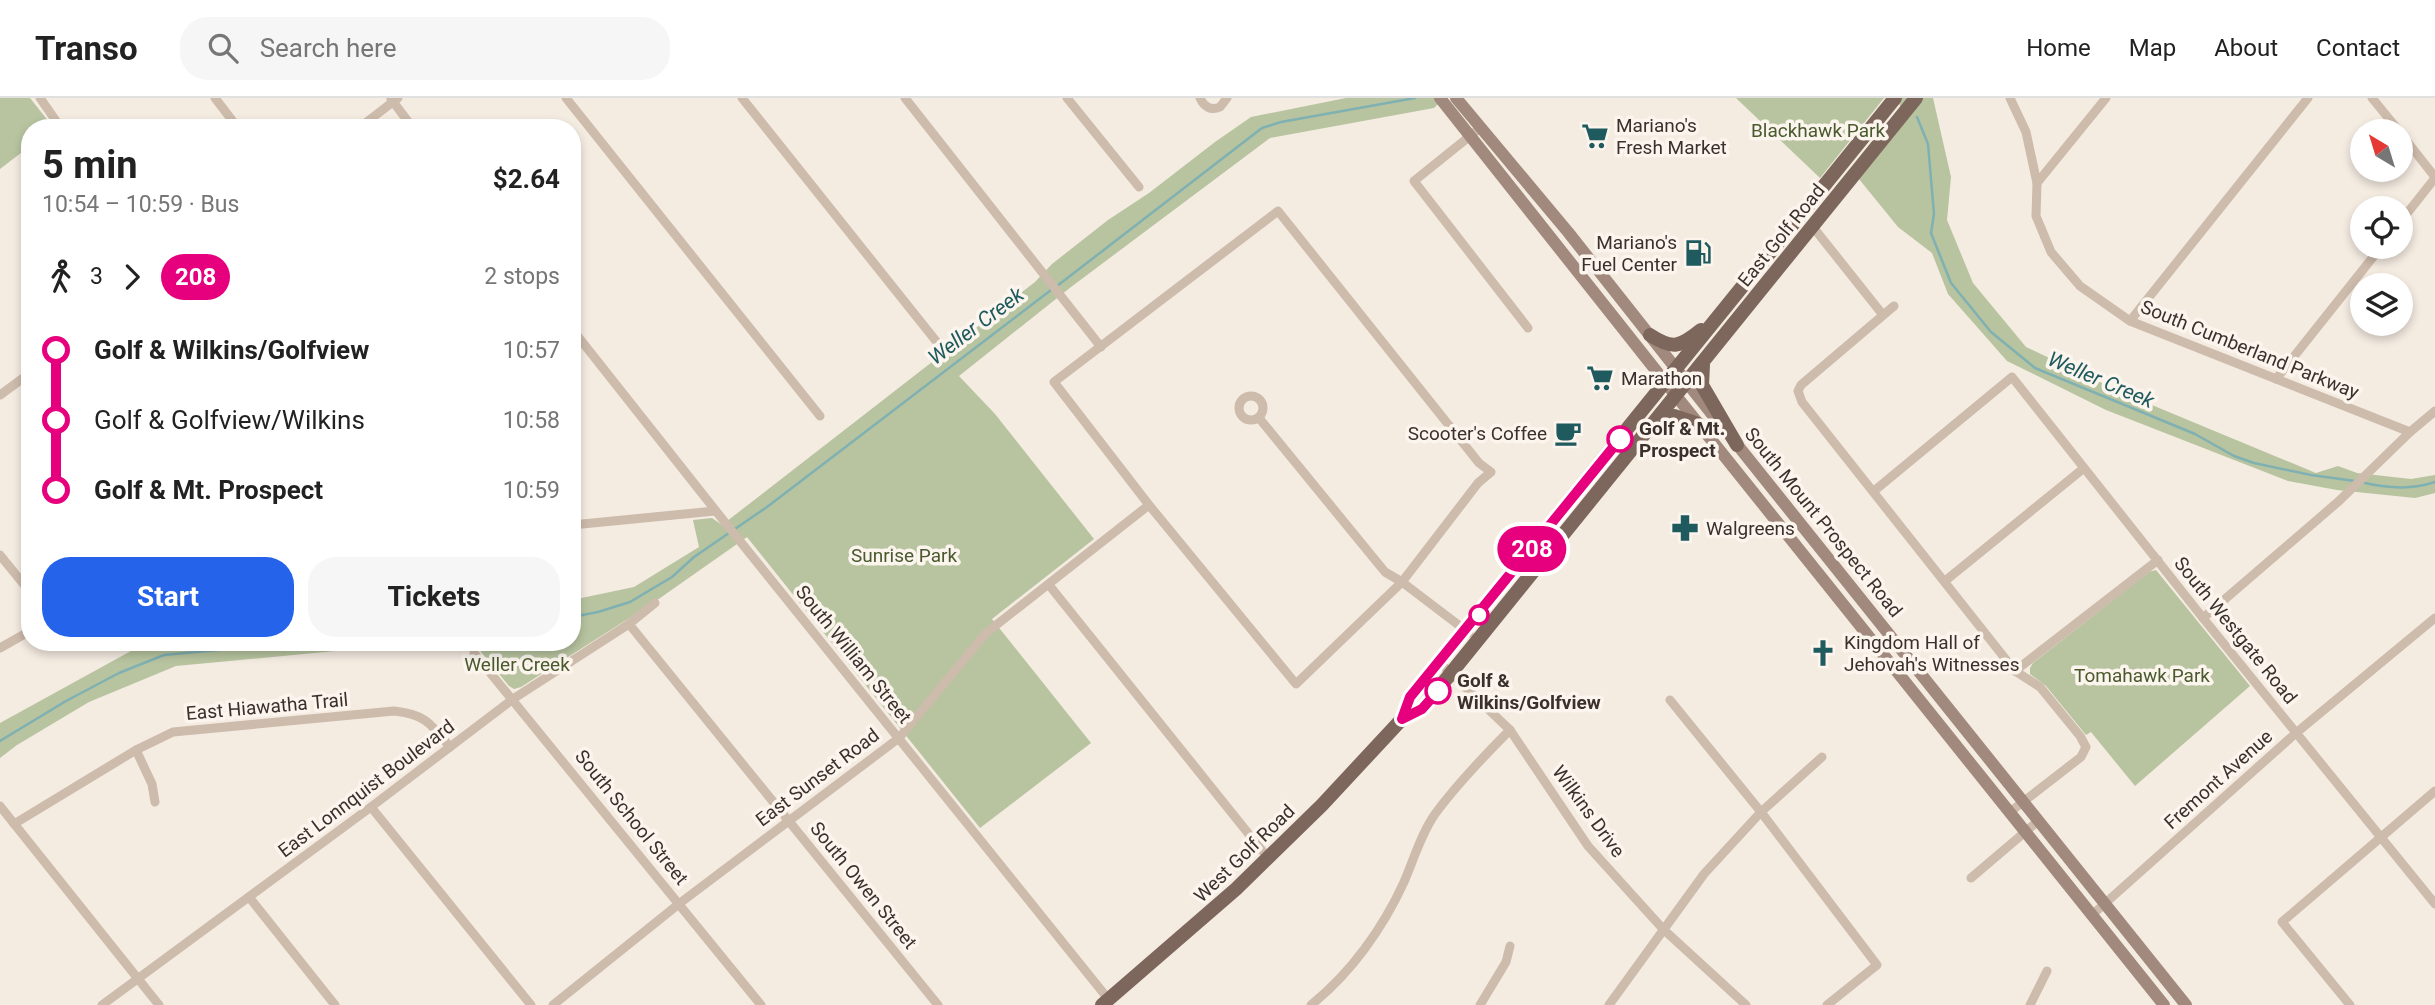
<!DOCTYPE html>
<meta charset="utf-8">
<style>
body{margin:0;font-family:Roboto,sans-serif;background:#f6f6f6;color:#222;height:100vh;display:flex;flex-direction:column;font-size:26px;white-space:nowrap}
*{box-sizing:border-box;margin:0}
p{font-size:23px;color:#767676}
.icon{flex:none;width:38px;height:38px;fill:none;stroke:currentColor;stroke-width:2;stroke-linecap:round;stroke-linejoin:round}
.map{position:relative;flex:1;overflow:hidden}
.side{position:absolute;left:21px;top:21px;width:560px;height:532px;display:flex;flex-direction:column;background:#fff;border-radius:28px;box-shadow:0 4px 10px #0003}
.side>*{flex:none}
.badge{padding:0 14px;border-radius:23px;font-size:24px;line-height:46px}
.needle{width:46px;rotate:322deg}
.fabs{position:absolute;left:2350px;top:21px;display:grid;gap:14px}
.fabs a{display:grid;place-items:center;width:63px;height:63px;border-radius:50%;background:#fff;box-shadow:0 4px 10px #0003;font-size:35px}
.map>.badge{position:absolute;translate:-50% -50%;box-shadow:0 0 0 4px #fff}
.legs{display:flex;align-items:center;gap:10px;height:77px;padding:0 21px;font-size:23px}
.legs p{margin-inline-start:auto}
.summary{display:flex;align-items:center;justify-content:space-between;height:119px;padding:0 21px}
h1{font-size:38px;font-weight:700;line-height:52px}
.button{display:flex;gap:14px;margin-top:auto;padding:14px 21px}
.button a{flex:1;height:80px;border-radius:28px;background:#2563eb;color:#fff;font-size:28px;font-weight:700;line-height:80px;text-align:center}
.button a+a{background:#f6f6f6;color:#222}
ul{padding:0 21px;list-style:none}
li{display:flex;align-items:center;gap:24px;height:70px;font-size:26px}
li i{display:grid;place-items:center;width:10px;height:100%;margin:0 9px;background:currentColor}
li i::after{content:'';width:18px;height:18px;margin:-9px;border:5px solid;border-radius:50%;background:#fff}
li p{margin-inline-start:auto}
li:first-child i{background:linear-gradient(#0000 50%,currentColor 0)}
li:last-child i{background:linear-gradient(currentColor 50%,#0000 0)}
header{display:flex;align-items:center;gap:42px;box-sizing:border-box;height:98px;padding:0 35px;background:#fff;border-bottom:2px solid #e0e0e0}
header strong{font-size:33px}
nav{display:flex;gap:38px;margin-inline-start:auto;font-size:24px}
.search{width:490px;height:63px;background:#f6f6f6;display:flex;align-items:center;gap:18px;box-sizing:border-box;padding:0 24px;border-radius:28px;color:#767676;font-size:26px}
.map>svg:first-child{display:block}
.green{fill:#b8c4a0}
.lines{fill:none;stroke-linecap:round;stroke-linejoin:round}
.stream{stroke:#7fb0b2;stroke-width:2.5}
.minor{stroke:#cdbbac;stroke-width:9}
.secondary{stroke:#a18a7d;stroke-width:12}
.primary{stroke:#7d675c;stroke-width:14}
.line-1-casing{stroke:#fff;stroke-width:16}
.line-1{stroke:#e6007e;stroke-width:10}
.stop-1-dot{fill:#fff;stroke:#e6007e;stroke-width:3.5}
.labels{text-anchor:middle;stroke-width:7;stroke-linejoin:round;paint-order:stroke}
.poi-label{font-size:19px;fill:#3b302b;stroke:#fbf5ee;text-anchor:start}
.park-label{font-size:19px;fill:#4a5a2e;stroke:#fbf5ee}
.street-label{font-size:19px;fill:#3b302b;stroke:#fbf5ee}
.stop-label{font-size:19px;font-weight:bold;fill:#3b302b;stroke:#fbf5ee;text-anchor:start}
.water-label{font-size:21px;font-style:italic;fill:#1f5a5e;stroke:#fbf5ee}
</style>
<header>
<strong>Transo</strong>
<div class="search"><svg class="icon" aria-label="search" viewBox="0 0 24 24"><circle cx="10" cy="10" r="6"/><path d="M15 15l6 6"/></svg>Search here</div>
<nav><a>Home</a><a>Map</a><a>About</a><a>Contact</a></nav>
</header>
<div class="map">
<svg width="2435" height="907" viewBox="0 0 2435 907">
<rect width="100%" height="100%" fill="#f4ebe1"/>
<!-- green -->
<g class="green">
<path d="M0 0H30L53 29 30 30V48L0 71Z"/>
<path d="M1346 0H1444L1434 10 1270 40 1071 189 959 278 995 316 1094 441 992 521 1091 645 980 730 747 439 653 505 521 589 514 591 509 588 477 549 467 544H572V502L634 489 699 449 693 422 712 420 722 427 1035 184 1052 166 1108 122 1149 95 1215 44 1251 19Z"/>
<path d="M1736 0H1884L1820 80Z"/>
<path d="M1898 0H1933L1951 79 1947 122 1973 185 2026 249 2123 295 2316 375 2338 368 2357 375 2411 381 2435 377V395L2415 400 2337 392 2288 383 2106 312 2007 263 1948 196 1932 155 1898 129 1859 81 1904 25Z"/>
<path d="M2156 472 2250 588 2135 688 2091 634 2086 637 2046 588 2030 576V570L2033 565 2149 474Z"/>
<path d="M168 544H430L176 568 89 604 17 647 0 660V625L140 548Z"/>
</g>
<g class="lines">
<!-- stream -->
<g class="stream">
<path d="M1917 19 1928 46 1934 116 1931 135 1951 185 1991 234 2035 270 2195 336 2234 358 2254 365 2311 377 2355 383"/>
<path d="M1057 188 1262 30 1281 24 1415 0"/>
<path d="M2361 384C2385 390 2412 392 2435 384"/>
<path d="M572 519 598 514 630 504 672 479 694 459 767 409 1051 192"/>
<path d="M0 643 66 603 119 575 164 557 305 544"/>
</g>
<!-- minor -->
<g class="minor">
<path d="M40 0 61 30"/>
<path d="M215 0 238 30"/>
<path d="M566 0 820 318"/>
<path d="M742 0 940 248"/>
<path d="M905 0 1101 249"/>
<path d="M1067 0 1139 89"/>
<path d="M1200 0C1204 9 1211 13 1220 9L1227 0"/>
<path d="M2010 0 2026 34 2037 85 2036 118 2051 154 2080 188 2130 223 2410 334"/>
<path d="M2372 0 2399 33"/>
<path d="M391 1 413 30"/>
<path d="M359 30 398 0"/>
<path d="M1480 30 1414 83 1528 230"/>
<path d="M2401 36 2435 79"/>
<path d="M2037 85 2106 0"/>
<path d="M1278 113 1479 365 1491 374 1478 385 1402 484 1296 586 1149 407 1054 284Z"/>
<path d="M2401 123 2435 80"/>
<path d="M1813 129 1883 217"/>
<path d="M1894 208 1801 287 1798 293 1802 304 2015 573 2040 589 2080 638 2086 649 2081 659 2010 714"/>
<path d="M2130 223 2308 0"/>
<path d="M572 231 727 427 1109 902"/>
<path d="M2276 281 2381 149"/>
<path d="M0 297 30 275"/>
<circle cx="1251" cy="310" r="12"/>
<path d="M1259 320 1385 474 1402 484 1469 535"/>
<path d="M1874 393 2012 279 2203 520 2435 806"/>
<path d="M572 427 715 413"/>
<path d="M0 457 30 494"/>
<path d="M1945 483 2084 370"/>
<path d="M1049 487 1268 760"/>
<path d="M2203 520 2339 403 2410 334 2435 313"/>
<path d="M629 526 938 907"/>
<path d="M0 550 30 533"/>
<path d="M474 555 761 907"/>
<path d="M1440 565 1510 632 1588 748 1663 831 1746 907"/>
<path d="M2015 573 2158 462"/>
<path d="M1670 602 1761 714 1877 867 1827 907"/>
<path d="M136 652 152 686 155 704"/>
<path d="M0 708 159 907"/>
<path d="M371 709 531 907"/>
<path d="M14 726 136 652 173 634 394 613C425 616 431 626 450 649"/>
<path d="M1971 780 2038 723"/>
<path d="M249 799 335 907"/>
<path d="M2092 817 2296 635 2435 520"/>
<path d="M102 907 371 709 513 601 629 526 655 505"/>
<path d="M553 907 680 805 899 640 986 535 1149 407"/>
<path d="M1311 907C1351 875 1383 830 1404 784 1414 761 1421 736 1435 716 1457 686 1484 658 1510 632"/>
<path d="M1480 907 1506 864 1510 848"/>
<path d="M1609 907 1704 776 1761 714 1822 659"/>
<path d="M2030 907 2047 873"/>
<path d="M2350 907 2282 824 2435 693"/>
</g>
<!-- secondary -->
<g class="secondary">
<path d="M1440 0 1677 299 2164 907"/>
<path d="M1456 0 1568 134 1715 320"/>
<path d="M1731 339 2186 907"/>
</g>
<!-- primary -->
<g class="primary">
<path d="M1650 237C1673 252 1680 249 1701 232"/>
<path d="M1703 267 1702 287 1737 347"/>
<path d="M1656 325 1674 318 1698 326"/>
<path d="M1402 621 1410 599 1895 0"/>
<path d="M1102 907 1236 791 1322 707 1402 621 1422 611 1916 0"/>
</g>
</g>
<g class="lines">
<defs>
<path id="line-1" d="M1438 593 1422 611 1402 621 1410 599 1620 341"/>
</defs>
<!-- line-1 casing -->
<use href="#line-1" class="line-1-casing"/>
<!-- line-1 -->
<use href="#line-1" class="line-1"/>
</g>
<!-- icons -->
<defs>
<symbol id="supermarket-bare" viewBox="-9 -9 18 18"><path d="M-6-5.5h2.5l.6 2H6L4.5 2H-2.5L-4.4-4H-6ZM-1.5 3.2a1.3 1.3 0 1 0 .1 0ZM3 3.2a1.3 1.3 0 1 0 .1 0Z" fill="#1f5a5e" stroke="#fbf5ee" stroke-width="2.5" paint-order="stroke"/></symbol>
<symbol id="fuel-bare" viewBox="-9 -9 18 18"><path d="M-5.5-6h7V0h2V4h1.3V-2.5L3-4.5l.8-.8L6-3V5H2.5V1h-1V6h-7ZM-4.2-4.7v3.2H.2V-4.7Z" fill="#1f5a5e" stroke="#fbf5ee" stroke-width="2.5" paint-order="stroke"/></symbol>
<symbol id="cafe-bare" viewBox="-9 -9 18 18"><path d="M-5.5-4.5H6V0H3Q3 3.5 0 3.5H-2.5Q-5.5 3.5-5.5 0ZM3-3.2v2h1.7v-2ZM-6 4.5H4V6H-6Z" fill="#1f5a5e" stroke="#fbf5ee" stroke-width="2.5" paint-order="stroke"/></symbol>
<symbol id="pharmacy-bare" viewBox="-9 -9 18 18"><path d="M-2-6h4v4h4v4h-4v4h-4v-4h-4v-4h4Z" fill="#1f5a5e" stroke="#fbf5ee" stroke-width="2.5" paint-order="stroke"/></symbol>
<symbol id="church-bare" viewBox="-9 -9 18 18"><path d="M-1.2-6h2.4v3.5h3.3v2.4h-3.3V6h-2.4V-.1h-3.3v-2.4h3.3Z" fill="#1f5a5e" stroke="#fbf5ee" stroke-width="2.5" paint-order="stroke"/></symbol>
</defs>
<g fill-rule="evenodd">
<use href="#supermarket-bare" x="1576" y="19" width="38" height="38"/>
<use href="#fuel-bare" x="1679" y="136" width="38" height="38"/>
<use href="#supermarket-bare" x="1581" y="261" width="38" height="38"/>
<use href="#cafe-bare" x="1549" y="316" width="38" height="38"/>
<use href="#pharmacy-bare" x="1666" y="411" width="38" height="38"/>
<use href="#church-bare" x="1804" y="536" width="38" height="38"/>
</g>
<!-- markers -->
<g class="stop-1-dot">
<circle cx="1620" cy="341" r="12"/>
<circle cx="1479" cy="517" r="9"/>
<circle cx="1438" cy="593" r="12"/>
</g>
<g class="labels">
<!-- poi labels -->
<g class="poi-label">
<text x="1616" y="34">Mariano's<tspan x="1616" dy="22">Fresh Market</tspan></text>
<text x="1677" y="151" text-anchor="end">Mariano's<tspan x="1677" dy="22">Fuel Center</tspan></text>
<text x="1621" y="287">Marathon</text>
<text x="1547" y="342" text-anchor="end">Scooter's Coffee</text>
<text x="1706" y="437">Walgreens</text>
<text x="1844" y="551">Kingdom Hall of<tspan x="1844" dy="22">Jehovah's Witnesses</tspan></text>
</g>
<!-- park labels -->
<g class="park-label">
<text x="1818" y="39">Blackhawk Park</text>
<text x="904" y="464">Sunrise Park</text>
<text x="517" y="573">Weller Creek</text>
<text x="2142" y="584">Tomahawk Park</text>
</g>
<!-- street labels -->
<g class="street-label">
<text transform="translate(1781 137) rotate(-51)" y="7">East Golf Road</text>
<text transform="translate(2250 251) rotate(22)" y="7">South Cumberland Parkway</text>
<text transform="translate(1824 424) rotate(51)" y="7">South Mount Prospect Road</text>
<text transform="translate(2236 532) rotate(51)" y="7">South Westgate Road</text>
<text transform="translate(854 556) rotate(51)" y="7">South William Street</text>
<text transform="translate(267 608) rotate(-5)" y="7">East Hiawatha Trail</text>
<text transform="translate(817 679) rotate(-37)" y="7">East Sunset Road</text>
<text transform="translate(2218 681) rotate(-42)" y="7">Fremont Avenue</text>
<text transform="translate(366 690) rotate(-37)" y="7">East Lonnquist Boulevard</text>
<text transform="translate(1589 713) rotate(54)" y="7">Wilkins Drive</text>
<text transform="translate(632 719) rotate(51)" y="7">South School Street</text>
<text transform="translate(1244 755) rotate(-44)" y="7">West Golf Road</text>
<text transform="translate(864 787) rotate(51)" y="7">South Owen Street</text>
</g>
<!-- stop labels -->
<g class="stop-label">
<text x="1639" y="337">Golf &amp; Mt.<tspan x="1639" dy="22">Prospect</tspan></text>
<text x="1457" y="589">Golf &amp;<tspan x="1457" dy="22">Wilkins/Golfview</tspan></text>
</g>
<!-- water labels -->
<g class="water-label">
<text transform="translate(976 228) rotate(-37)" y="7">Weller Creek</text>
<text transform="translate(2101 282) rotate(23)" y="7">Weller Creek</text>
</g>
</g>
</svg>
<div class="fabs">
<a><svg class="needle" viewBox="-14 -14 28 28"><path d="M0-13l5 13h-10z" fill="#e53935"/><path d="M0 13l5-13h-10z" fill="#767676"/></svg></a>
<a><svg class="icon" aria-label="locate" viewBox="0 0 24 24"><circle cx="12" cy="12" r="6"/><path d="M12 2v4M12 18v4M2 12h4M18 12h4"/></svg></a>
<a><svg class="icon" aria-label="layers" viewBox="0 0 24 24"><path d="M12 4l9 5-9 5-9-5zM3 14l9 5 9-5"/></svg></a>
</div>
<b class="badge" style="left:1532px;top:451px;background:#e6007e;color:#fff">208</b>
<section class="side">
<div class="summary"><div><h1>5 min</h1><p>10:54 – 10:59 · Bus</p></div><b>$2.64</b></div>
<div class="legs"><svg class="icon" aria-label="walk" viewBox="0 0 24 24"><circle cx="13" cy="4" r="2"/><path d="M13 8l-2 6 4 7M11 14l-3 7M7 12l3-4h3l4 4"/></svg>3<svg class="icon" aria-label="forward" viewBox="0 0 24 24"><path d="M9 5l7 7-7 7"/></svg><b class="badge" style="background:#e6007e;color:#fff">208</b><p>2 stops</p></div>
<ul>
<li><i style="color:#e6007e"></i><b>Golf &amp; Wilkins/Golfview</b><p>10:57</p></li>
<li><i style="color:#e6007e"></i><span>Golf &amp; Golfview/Wilkins</span><p>10:58</p></li>
<li><i style="color:#e6007e"></i><b>Golf &amp; Mt. Prospect</b><p>10:59</p></li>
</ul>
<div class="button"><a>Start</a><a>Tickets</a></div>
</section>
</div>
